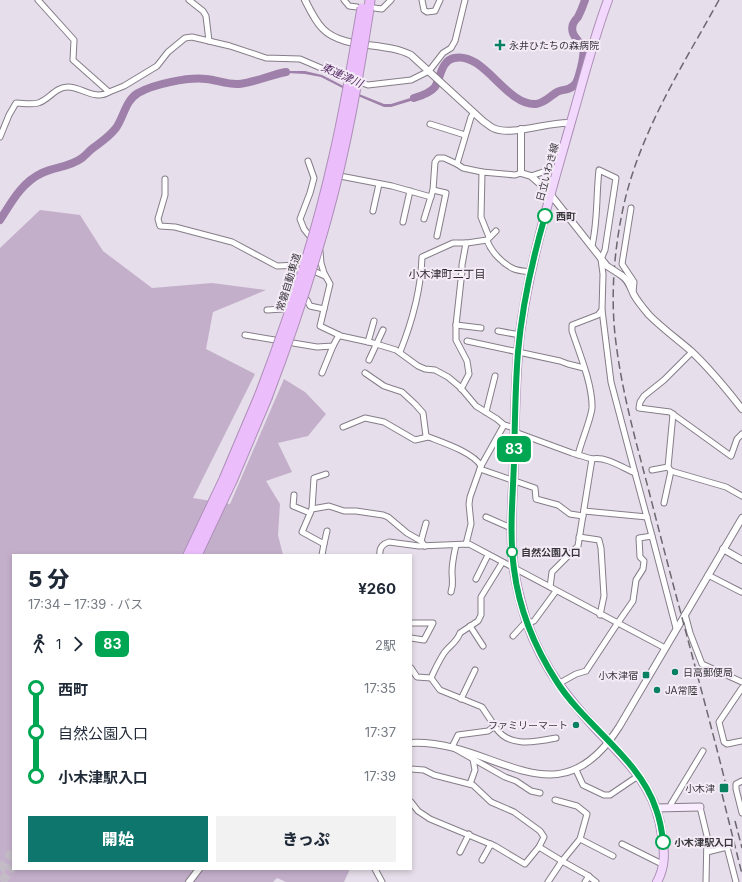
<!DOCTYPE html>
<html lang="ja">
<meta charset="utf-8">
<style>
body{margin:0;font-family:Inter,"Noto Sans JP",sans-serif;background:#f2f2f3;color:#1f2937;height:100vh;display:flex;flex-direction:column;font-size:15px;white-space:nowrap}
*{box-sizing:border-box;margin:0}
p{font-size:13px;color:#747a83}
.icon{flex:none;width:22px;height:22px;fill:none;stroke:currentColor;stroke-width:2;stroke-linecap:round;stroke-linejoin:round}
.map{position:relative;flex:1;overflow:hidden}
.sheet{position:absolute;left:12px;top:554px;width:400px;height:316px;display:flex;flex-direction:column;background:#fff;border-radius:0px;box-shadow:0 2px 6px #0003}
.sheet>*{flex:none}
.badge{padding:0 8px;border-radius:6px;font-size:14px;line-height:26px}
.map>.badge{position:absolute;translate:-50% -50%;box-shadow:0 0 0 2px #fff}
.legs{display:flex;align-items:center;gap:6px;height:44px;padding:0 16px;font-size:13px}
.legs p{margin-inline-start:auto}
.head{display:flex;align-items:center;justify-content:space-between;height:68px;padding:0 16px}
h1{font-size:22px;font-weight:800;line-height:30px}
.cta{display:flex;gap:8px;margin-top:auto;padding:8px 16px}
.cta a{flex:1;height:46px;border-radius:0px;background:#0f766e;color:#fff;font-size:16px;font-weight:800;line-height:46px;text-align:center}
.cta a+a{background:#f2f2f3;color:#1f2937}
ul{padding:0 16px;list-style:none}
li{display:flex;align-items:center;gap:14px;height:44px;font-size:15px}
li i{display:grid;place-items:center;width:6px;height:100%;margin:0 5px;background:currentColor}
li i::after{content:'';width:10px;height:10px;margin:-5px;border:3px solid;border-radius:50%;background:#fff}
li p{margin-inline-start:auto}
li:first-child i{background:linear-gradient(#0000 50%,currentColor 0)}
li:last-child i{background:linear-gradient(currentColor 50%,#0000 0)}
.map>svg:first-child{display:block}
.green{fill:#c4afcb}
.water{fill:#9f80aa}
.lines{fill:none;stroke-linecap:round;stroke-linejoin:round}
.river{stroke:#9f80aa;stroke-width:8}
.motorway-tunnel{stroke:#c3bcc7;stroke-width:9;stroke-dasharray:9 4.5;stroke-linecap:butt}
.minor-casing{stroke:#857d88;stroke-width:7}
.tertiary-casing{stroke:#857d88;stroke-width:8}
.secondary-casing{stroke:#857d88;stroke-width:9}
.primary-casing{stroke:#ad8eb8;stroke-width:10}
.motorway-casing{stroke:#ad8eb8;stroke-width:11}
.minor{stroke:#fff;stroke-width:5}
.tertiary{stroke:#fff;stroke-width:6}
.secondary{stroke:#f9ecfe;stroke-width:7}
.primary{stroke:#f3d8fd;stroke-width:8}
.motorway{stroke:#ebbefb;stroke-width:9}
.rail{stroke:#6c686f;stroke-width:1.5;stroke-dasharray:8 4;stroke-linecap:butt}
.tertiary-bridge-casing{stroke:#857d88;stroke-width:8;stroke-linecap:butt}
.motorway-bridge-casing{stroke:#ad8eb8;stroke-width:11;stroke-linecap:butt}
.tertiary-bridge{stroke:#fff;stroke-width:6}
.motorway-bridge{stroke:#ebbefb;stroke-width:9}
.line-1-casing{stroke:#fff;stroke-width:9}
.line-1{stroke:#00a651;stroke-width:6}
.poi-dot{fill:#088161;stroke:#f4ebf7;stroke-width:1.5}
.stop-1-dot{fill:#fff;stroke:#00a651;stroke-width:2}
.labels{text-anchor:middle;stroke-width:4;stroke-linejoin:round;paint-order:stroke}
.poi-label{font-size:10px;fill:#39363b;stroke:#f4ebf7;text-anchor:start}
.street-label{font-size:10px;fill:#39363b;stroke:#f4ebf7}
.stop-label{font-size:10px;font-weight:bold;fill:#39363b;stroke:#f4ebf7;text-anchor:start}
.water-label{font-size:11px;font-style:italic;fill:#593067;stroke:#f4ebf7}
.neighbourhood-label{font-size:11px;fill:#2d272f;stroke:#f4ebf7}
</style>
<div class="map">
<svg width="742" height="882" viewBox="0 0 742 882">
<rect width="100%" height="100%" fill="#e6deea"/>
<!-- green -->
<path class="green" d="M40 210 80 215 103 251 152 288 212 283 266 290 213 312 206 349 255 374 193 498 230 504 284 379 305 392 326 414 308 436 278 443 292 472 266 481 280 504 278 535 283 555H13V869H350L344 882H286L277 878 273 882H0V248Z"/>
<!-- water -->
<path class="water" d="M287 71H305L322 75 359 94 384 104H391L423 94 424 97 391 107H384L358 96 321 77 305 74 287 73 277 75 276 73Z"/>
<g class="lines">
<!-- river -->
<g class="river">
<path d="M414 98C421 96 430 93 435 87 441 77 441 61 454 58 484 51 506 106 536 104 545 103 550 96 557 92 560 90 565 90 568 89 571 88 574 86 576 83 579 77 585 55 583 48 581 41 569 36 573 24 574 22 576 19 578 17 581 11 583 6 585 0"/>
<path d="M0 220C11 203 22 182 42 173 55 167 70 167 82 158 86 155 89 151 93 148 101 142 109 137 116 128 124 117 125 101 138 93 154 84 188 77 206 79 217 80 228 85 239 84 256 82 270 75 286 72"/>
</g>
<!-- motorway-tunnel -->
<g class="motorway-tunnel">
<path d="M0 870 13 851"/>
<path d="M2 882 13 866"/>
</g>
<defs>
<g id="minor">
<path d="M38 0 74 40 73 60 109 92 124 86 157 66 168 52 185 38 192 37 230 46 266 58 300 59 335 74 368 85 411 80 429 71 443 53 451 48 455 41 465 0"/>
<path d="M189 0 203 11 206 16 209 41"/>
<path d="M344 0 349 6 357 7"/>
<path d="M422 0 424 10 427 12 435 11 440 0"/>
<path d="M374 8 382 9 391 0"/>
<path d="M474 113 471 117 457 164 463 168 482 172"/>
<path d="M430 124 465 135"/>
<path d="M0 137 9 115 16 103C23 103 31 105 38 103 49 100 55 87 68 87 82 87 95 101 109 92"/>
<path d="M308 161 314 178 310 193 300 219 304 229 312 239"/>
<path d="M340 176 392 186 431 197"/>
<path d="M531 176 558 167"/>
<path d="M165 179V195L158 219 160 226 175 227 232 242 277 266 300 265 325 276"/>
<path d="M433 190 446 193 437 236"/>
<path d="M631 208 622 264 634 282 633 292"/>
<path d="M373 211 379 184"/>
<path d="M424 219 433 190 435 162 438 158H444L457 164"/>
<path d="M403 222 410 191"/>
<path d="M489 237 481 217 482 172 515 175 521 173"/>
<path d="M487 240C491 252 503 264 514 269 519 271 525 271 531 272"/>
<path d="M320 251 321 263 324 273 330 284 320 326 341 336 373 343 396 350 418 366 425 369 435 370 448 377 460 387 476 406 497 419 504 425 515 428"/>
<path d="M267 310 283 309 289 296 307 300 310 306 324 309"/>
<path d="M602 310 611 382 635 473"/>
<path d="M456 325 481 328"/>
<path d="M498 331 520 335"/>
<path d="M245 335 317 347 333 346 339 335"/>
<path d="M467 341 560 361 568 364 584 368"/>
<path d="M368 342 374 321"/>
<path d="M400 352C412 322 421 290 422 257L453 243H467L487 240 496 231"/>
<path d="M692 352 664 380 644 396 640 402 639 408 670 412 731 456 737 439 742 434"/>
<path d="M369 360 383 330"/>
<path d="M322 373 333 346"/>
<path d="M365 373 384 386 402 392 415 404 423 413 426 436C441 442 473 452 481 466"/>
<path d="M461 389 469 374 467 361 456 340V325L462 271V265L466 243"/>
<path d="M486 412 495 376"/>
<path d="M343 427 365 418 384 422 415 440 428 437"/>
<path d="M515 432 572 453 592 459"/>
<path d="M578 455C581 442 591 419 592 408 593 386 579 352 572 331V325L598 315 602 310 603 274 601 259 605 250 616 178 599 170C596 196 598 220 592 246"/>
<path d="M480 469 535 488 536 499 558 505 570 514 583 516"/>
<path d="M652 470 668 467"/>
<path d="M671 471 668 467 673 414"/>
<path d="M294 495 293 506 310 513"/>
<path d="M664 503 671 471 726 487 742 496"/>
<path d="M312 509 314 478 326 474"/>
<path d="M584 511 647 517"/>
<path d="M486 517 511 528"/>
<path d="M579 537 599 540 601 548 604 596 600 615"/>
<path d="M421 541 426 523"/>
<path d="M324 544 327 531"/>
<path d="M466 544 471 524 469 504 470 497 481 466 504 425"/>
<path d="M322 555 324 544 302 532 312 509 329 506 344 511H356L383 515 388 517 407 533 421 541 425 546"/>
<path d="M380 555C379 548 382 544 389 542L419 546 469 544 665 648"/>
<path d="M708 575 741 592"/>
<path d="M476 579 488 555"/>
<path d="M550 587 552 572 578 546 592 459C606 456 623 468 635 473L652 536"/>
<path d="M451 592C454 583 452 580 452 572 452 563 454 554 456 545"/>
<path d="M685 614 690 633 702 664 742 682"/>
<path d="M411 623H433L424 640 411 638"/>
<path d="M470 626 483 646"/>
<path d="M513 636 523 625 534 621 556 591"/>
<path d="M411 668 417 677 431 678 440 690 482 707 496 728"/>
<path d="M431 678C435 669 439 661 444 653 450 645 457 642 460 633L478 621 481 615V597L502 563"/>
<path d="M558 684 576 674 586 671 617 624 633 601 636 580 643 569 644 561 640 557 639 538 652 536 676 628"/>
<path d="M742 688 719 722 724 742 727 744 742 741"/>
<path d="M461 699 475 670"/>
<path d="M411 769 424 770 434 775 473 785 491 802 514 812 540 831 544 837 539 847"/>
<path d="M576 770 583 785 604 795H610L638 776"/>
<path d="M742 781 736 784V789L742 813"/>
<path d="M470 784 475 770 473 759"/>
<path d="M540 793 531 791 516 781 505 777 452 747 458 735 488 731 492 728H496C509 748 536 742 556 738"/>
<path d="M411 802 418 811 430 819 495 846 525 864 539 847 562 861 580 839 587 814 577 806 555 800"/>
<path d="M700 807 707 836 706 882"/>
<path d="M671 808V804L703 751"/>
<path d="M580 839 613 856"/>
<path d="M622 844 664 865"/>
<path d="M460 852 469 834"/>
<path d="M707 852 727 847 736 882"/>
<path d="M482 860 491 844"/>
<path d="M375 869 382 882"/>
<path d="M548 882 562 861 587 875 596 882"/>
<path d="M585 882 589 876"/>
</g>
<g id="tertiary">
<path d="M305 0C310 10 315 21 323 29 344 50 385 41 411 55L483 121C486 123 489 126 493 128 511 137 550 121 571 123"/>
<path d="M521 129V173L531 176 547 190 607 266"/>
<path d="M621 275C629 280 630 287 634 295 638 302 644 309 649 315 662 328 677 339 691 351 708 367 728 391 742 409"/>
<path d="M723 549 742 560"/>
<path d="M411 743C495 739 556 826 619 727L742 518"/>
<path d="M189 882 199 869"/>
</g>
<path id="secondary" d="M656 808 700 807"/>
<path id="primary" d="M608 0C593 40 583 81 571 122 551 192 530 261 520 333 515 375 515 418 514 461 513 497 509 533 514 569 516 586 521 603 526 620 534 643 546 667 561 687 572 702 584 716 597 730 620 754 645 777 656 809 659 818 661 827 662 836 665 854 665 867 657 882"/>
<g id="motorway">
<path d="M369 9 370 0"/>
<path d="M188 555 224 479 260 394"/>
<path d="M197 555 232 481 267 398"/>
</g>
</defs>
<!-- minor casing -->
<use href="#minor" class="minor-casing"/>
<!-- tertiary casing -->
<use href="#tertiary" class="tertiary-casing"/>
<!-- secondary casing -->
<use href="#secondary" class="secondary-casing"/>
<!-- primary casing -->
<use href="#primary" class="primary-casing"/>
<!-- motorway casing -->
<use href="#motorway" class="motorway-casing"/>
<!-- minor -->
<use href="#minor" class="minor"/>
<!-- tertiary -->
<use href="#tertiary" class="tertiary"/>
<!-- secondary -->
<use href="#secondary" class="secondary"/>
<!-- primary -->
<use href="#primary" class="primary"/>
<!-- motorway -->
<use href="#motorway" class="motorway"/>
<!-- rail -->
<g class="rail">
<path d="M719 0C683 65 641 130 624 204 614 249 610 297 616 343 623 400 640 455 654 511 677 601 702 690 725 781"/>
<path d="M722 794 742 874"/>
<path d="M735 821 742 848"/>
</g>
<defs>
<path id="tertiary-bridge" d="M607 266 621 275"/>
<g id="motorway-bridge">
<path d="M260 394C289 318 315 240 333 160 345 110 353 59 362 8"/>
<path d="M267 398C290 338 310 278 327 217 346 149 358 79 369 9"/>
</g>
</defs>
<!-- tertiary-bridge casing -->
<use href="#tertiary-bridge" class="tertiary-bridge-casing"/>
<!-- motorway-bridge casing -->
<use href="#motorway-bridge" class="motorway-bridge-casing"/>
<!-- tertiary-bridge -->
<use href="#tertiary-bridge" class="tertiary-bridge"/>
<!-- motorway-bridge -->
<use href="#motorway-bridge" class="motorway-bridge"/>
</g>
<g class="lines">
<defs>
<path id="line-1" d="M545 216C532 261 522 306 518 352 515 388 515 425 514 461 513 496 509 533 514 569 519 609 535 648 557 682 585 726 640 759 656 809 660 820 662 831 663 842"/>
</defs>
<!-- line-1 casing -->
<use href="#line-1" class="line-1-casing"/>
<!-- line-1 -->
<use href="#line-1" class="line-1"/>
</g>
<!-- markers -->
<g class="poi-dot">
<path d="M498 39h4v4h4v4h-4v4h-4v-4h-4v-4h4z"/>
<circle cx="675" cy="672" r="4"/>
<rect x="642" y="671" width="8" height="8" rx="2"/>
<circle cx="657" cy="690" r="4"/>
<circle cx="576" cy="725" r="4"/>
<rect x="719" y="783" width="10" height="10" rx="2"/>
</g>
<g class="stop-1-dot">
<circle cx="545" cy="216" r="7"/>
<circle cx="512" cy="552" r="5"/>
<circle cx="663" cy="842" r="7"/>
</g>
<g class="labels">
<!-- poi labels -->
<g class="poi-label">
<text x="509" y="49">永井ひたちの森病院</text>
<text x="683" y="676">日高郵便局</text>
<text x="638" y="679" text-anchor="end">小木津宿</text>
<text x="665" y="694">JA常陸</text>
<text x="568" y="729" text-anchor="end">ファミリーマート</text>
<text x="715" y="792" text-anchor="end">小木津</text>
</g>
<!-- street labels -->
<g class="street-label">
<text transform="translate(547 172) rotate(-75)" y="4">日立いわき線</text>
<text transform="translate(288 282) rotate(-73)" y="4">常磐自動車道</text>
</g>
<!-- stop labels -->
<g class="stop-label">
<text x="556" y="220">西町</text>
<text x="521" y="556">自然公園入口</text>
<text x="674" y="846">小木津駅入口</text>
</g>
<!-- water labels -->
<g class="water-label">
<text transform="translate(342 75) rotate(24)" y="4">東連津川</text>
</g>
<!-- neighbourhood labels -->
<g class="neighbourhood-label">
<text x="447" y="278">小木津町二丁目</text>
</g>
</g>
</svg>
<b class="badge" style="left:514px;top:449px;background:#00a651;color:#fff">83</b>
<section class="sheet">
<div class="head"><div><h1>5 分</h1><p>17:34 – 17:39 · バス</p></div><b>¥260</b></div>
<div class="legs"><svg class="icon" aria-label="walk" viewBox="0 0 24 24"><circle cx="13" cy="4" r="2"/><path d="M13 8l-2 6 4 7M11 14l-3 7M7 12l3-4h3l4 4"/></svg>1<svg class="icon" aria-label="forward" viewBox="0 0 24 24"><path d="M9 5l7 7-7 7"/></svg><b class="badge" style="background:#00a651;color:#fff">83</b><p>2駅</p></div>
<ul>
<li><i style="color:#00a651"></i><b>西町</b><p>17:35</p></li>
<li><i style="color:#00a651"></i><span>自然公園入口</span><p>17:37</p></li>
<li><i style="color:#00a651"></i><b>小木津駅入口</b><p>17:39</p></li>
</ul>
<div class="cta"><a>開始</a><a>きっぷ</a></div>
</section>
</div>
